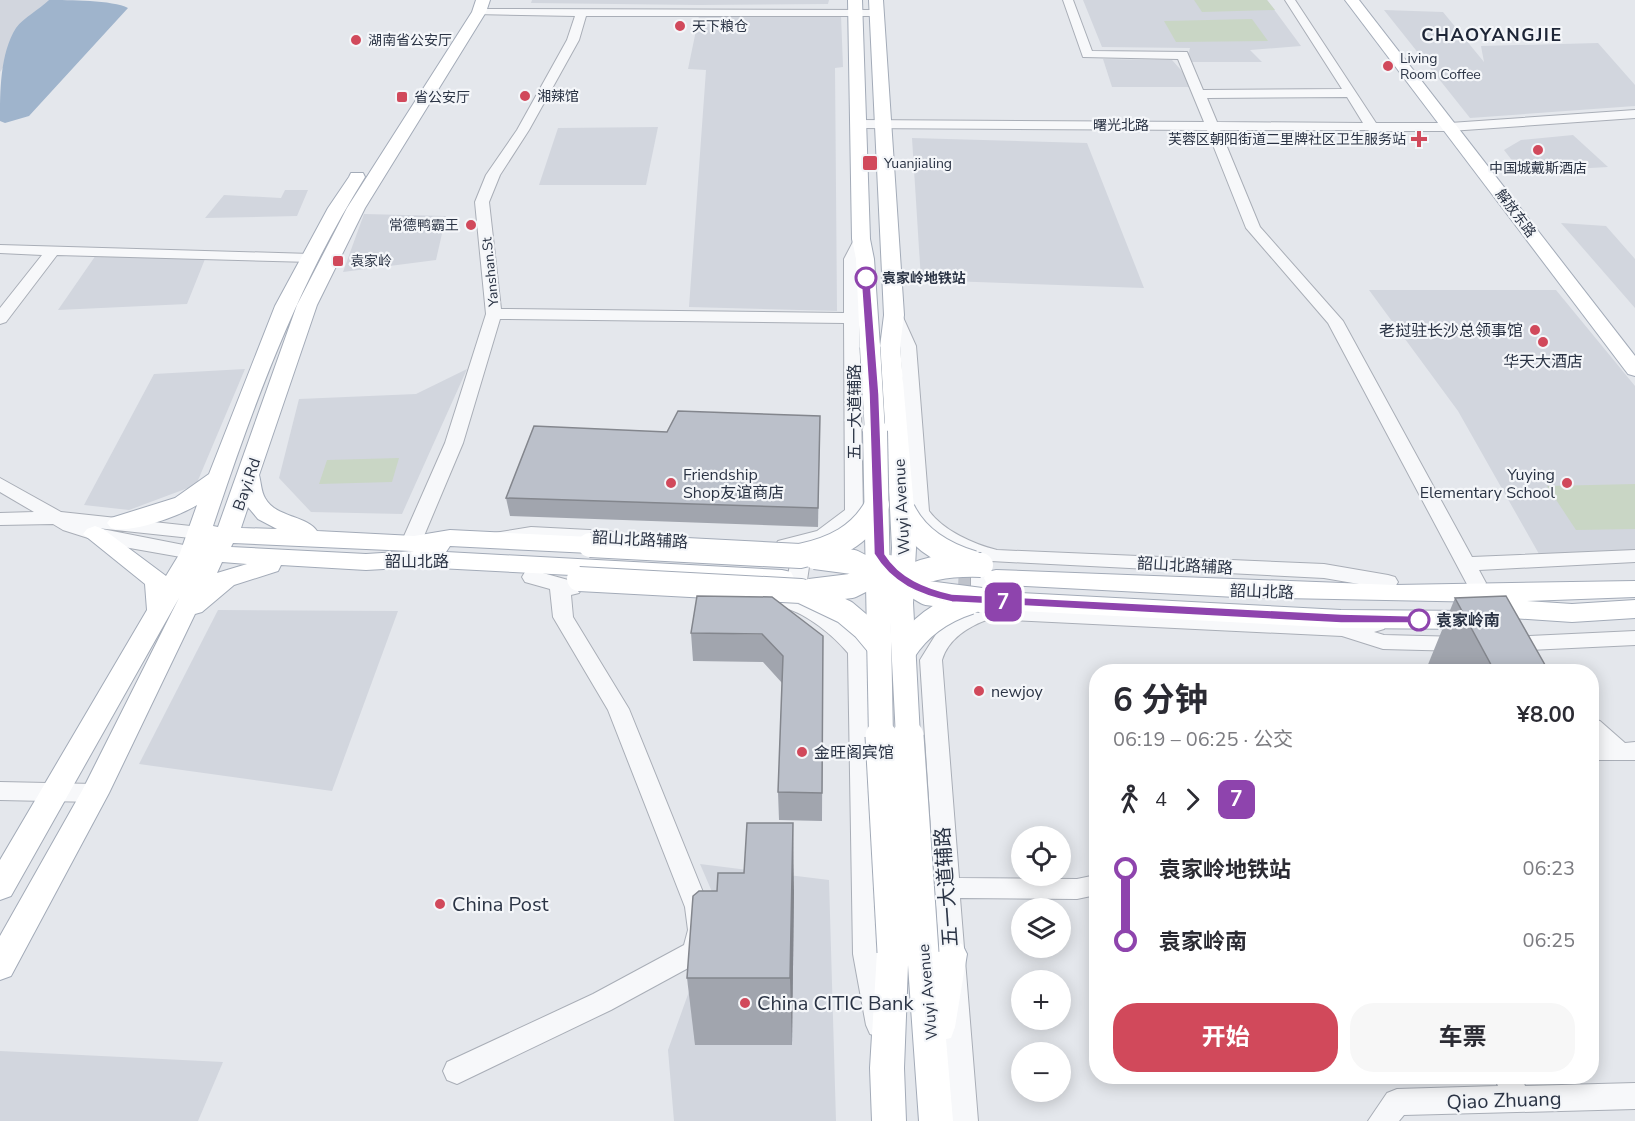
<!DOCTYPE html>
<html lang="zh">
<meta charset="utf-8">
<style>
body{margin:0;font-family:"Nunito Sans","Noto Sans SC",sans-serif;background:#f7f7f7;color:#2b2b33;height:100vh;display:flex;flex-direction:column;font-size:22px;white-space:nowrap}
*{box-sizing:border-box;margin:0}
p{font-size:20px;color:#7c7c81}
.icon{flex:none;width:33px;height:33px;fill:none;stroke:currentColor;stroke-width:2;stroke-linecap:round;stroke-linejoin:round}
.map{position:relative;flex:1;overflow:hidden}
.sheet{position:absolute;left:1089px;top:664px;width:510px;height:420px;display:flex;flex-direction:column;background:#fff;border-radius:24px;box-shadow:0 3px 15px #0003}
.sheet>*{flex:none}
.badge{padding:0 12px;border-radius:9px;font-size:21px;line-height:39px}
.controls{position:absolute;left:1011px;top:826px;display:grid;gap:12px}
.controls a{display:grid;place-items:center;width:60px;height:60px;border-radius:50%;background:#fff;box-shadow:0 3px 15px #0003;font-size:30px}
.map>.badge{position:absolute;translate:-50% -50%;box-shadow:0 0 0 3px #fff}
.legs{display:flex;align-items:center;gap:9px;height:66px;padding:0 24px;font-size:20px}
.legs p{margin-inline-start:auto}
.overview{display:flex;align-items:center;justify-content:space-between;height:102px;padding:0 24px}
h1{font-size:33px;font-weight:700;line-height:45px}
.action{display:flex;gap:12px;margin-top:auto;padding:12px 24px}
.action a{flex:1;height:69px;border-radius:24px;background:#d1495b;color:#fff;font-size:24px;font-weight:700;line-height:69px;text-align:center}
.action a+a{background:#f7f7f7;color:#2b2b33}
ul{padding:0 24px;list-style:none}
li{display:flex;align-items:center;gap:21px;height:72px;font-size:22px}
li i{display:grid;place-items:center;width:9px;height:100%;margin:0 8px;background:currentColor}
li i::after{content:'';width:15px;height:15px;margin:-8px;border:4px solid;border-radius:50%;background:#fff}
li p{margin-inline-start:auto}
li:first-child i{background:linear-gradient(#0000 50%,currentColor 0)}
li:last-child i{background:linear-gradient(currentColor 50%,#0000 0)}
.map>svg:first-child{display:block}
.built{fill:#d2d6de}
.green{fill:#c9d6c5}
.water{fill:#9fb4cc}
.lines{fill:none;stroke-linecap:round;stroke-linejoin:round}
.major-tunnel{stroke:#bfc3cb;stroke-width:24;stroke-dasharray:24 12;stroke-linecap:butt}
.minor-casing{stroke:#a9aeb7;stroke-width:2}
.major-casing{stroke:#a3abb8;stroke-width:2}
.minor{fill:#f7f8fa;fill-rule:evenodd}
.major{fill:#fff;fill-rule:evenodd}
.major-bridge-far2-casing{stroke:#a3abb8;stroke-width:21;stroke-linecap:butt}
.major-bridge-far1-casing{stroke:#a3abb8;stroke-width:26;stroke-linecap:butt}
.major-bridge-casing{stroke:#a3abb8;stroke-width:33;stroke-linecap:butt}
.major-bridge-far2{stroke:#fff;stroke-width:20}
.major-bridge-far1{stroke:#fff;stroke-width:24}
.major-bridge{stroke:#fff;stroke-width:31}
.wall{fill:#a1a5ae}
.shaded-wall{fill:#83868d}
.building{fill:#bbc0ca;stroke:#83868d;stroke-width:1.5}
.line-1{fill:#8e44ad;stroke:#fff;stroke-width:1.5}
.poi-dot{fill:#d1495b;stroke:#f4f6f9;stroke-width:2}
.stop-1-dot{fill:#fff;stroke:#8e44ad;stroke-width:3}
.labels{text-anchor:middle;stroke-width:4.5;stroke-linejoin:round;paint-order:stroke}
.far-poi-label{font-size:14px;fill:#2b3445;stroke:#f4f6f9;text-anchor:start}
.far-street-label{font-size:14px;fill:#2b3445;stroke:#f4f6f9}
.far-stop-label{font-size:14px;font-weight:bold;fill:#2b3445;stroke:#f4f6f9;text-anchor:start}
.poi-label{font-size:16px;fill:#2b3445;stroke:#f4f6f9;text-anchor:start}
.street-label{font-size:16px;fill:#2b3445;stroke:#f4f6f9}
.stop-label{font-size:16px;font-weight:bold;fill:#2b3445;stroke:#f4f6f9;text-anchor:start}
.far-district-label{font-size:18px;font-weight:bold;letter-spacing:1.5px;fill:#1d2536;stroke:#f4f6f9}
.near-street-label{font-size:20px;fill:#2b3445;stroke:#f4f6f9}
.near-poi-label{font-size:20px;fill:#2b3445;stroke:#f4f6f9;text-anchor:start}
</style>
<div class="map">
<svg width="1635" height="1121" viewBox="0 0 1635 1121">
<rect width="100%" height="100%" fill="#e4e7ec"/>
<!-- built -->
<g class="built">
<path d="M0 0H49L0 72Z"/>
<path d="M532 0H829L828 4 699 5 531 3Z"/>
<path d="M1083 0H1267L1301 46 1250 50 1262 62H1186L1190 48 1102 47Z"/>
<path d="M1384 10 1443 12 1484 62 1481 46 1598 43 1635 85V106L1470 118Z"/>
<path d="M841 15 843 67 835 68 837 311 689 307 706 70 688 69 699 16Z"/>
<path d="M1103 59 1172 60 1196 87H1112Z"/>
<path d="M658 127 646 185H539L558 128Z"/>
<path d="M1573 135 1608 167 1521 172 1504 150 1521 140Z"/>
<path d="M912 138 1087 143 1144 288 921 280Z"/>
<path d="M285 190H308L297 216 205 218 224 195 281 198Z"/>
<path d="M364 214 446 216 436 260 343 272Z"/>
<path d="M1561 223 1606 226 1635 259V308Z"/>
<path d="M96 255 205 259 187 304 58 310Z"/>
<path d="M1369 290H1556L1635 386V551L1539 554 1458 411Z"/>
<path d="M245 369 196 485 129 510 84 505 154 374Z"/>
<path d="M467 369 402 514 311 512 279 478 299 399 416 394Z"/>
<path d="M218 610 398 611 332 791 139 764Z"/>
<path d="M700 864 829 880 836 1121H674L668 1050 719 908Z"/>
<path d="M0 1051 223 1062 198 1121H0Z"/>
</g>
<!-- green -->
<g class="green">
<path d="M1194 0H1267L1275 10 1202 12Z"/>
<path d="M1252 19 1268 41 1176 42 1164 21Z"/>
<path d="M399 458 392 482 319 484 327 460Z"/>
<path d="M1635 484V529L1576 530 1547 486Z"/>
</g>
<!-- water -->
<path class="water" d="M49 0C68 0 113 0 128 8L29 116 5 123 0 121C0 92 0 53 16 28 24 17 39 10 49 0Z"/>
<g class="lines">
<!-- major-tunnel -->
<path class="major-tunnel" d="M958 587 997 589"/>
<defs>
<g id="minor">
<path d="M1063 0H1073L1092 51 1187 52 1203 90 1342 89 1285 0H1295L1376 123H1450L1635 110V118L1450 131H1381L1375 135 1368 130H1220L1260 227 1343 321 1472 557 1635 550V562L1479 570 1486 583 1483 588H1469L1328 323 1246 228 1207 130 859 128 853 124 859 120 1204 122 1178 59 1083 57ZM1347 97 1363 123 1217 122 1207 98Z"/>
<path d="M479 9 876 10 882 13 876 16H586L579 40 529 130 500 175 489 202 501 309 844 313V259L856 236 861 235 868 239 858 259 863 511 849 528 812 547 804 600 845 626 868 651 879 954 892 1025 888 1034 879 1037 870 1034 866 1025 853 954 848 653C833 635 807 614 785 608 775 606 765 607 756 604L753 599 756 594H785L792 552 778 551 775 546 778 541 817 531 845 510 844 323 500 319 463 443 421 543 418 547H404L401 543 445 443 486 314 475 202 486 175 517 130 567 40 575 16 475 14 473 12Z"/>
<path d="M0 245 311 254 318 258 311 262 57 255 6 322 0 324V308L42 255 0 253Z"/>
<path d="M894 310 902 315 916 346 929 511C944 531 973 544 997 550L1324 564 1388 575 1395 577 1398 582 1395 587 1388 589 1324 578 991 561V605L1344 622 1377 617 1384 619 1387 624 1384 629 1374 632 1384 635 1461 637 1468 639 1471 644 1468 649 1461 651 1383 649 1342 636 989 619C969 626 948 639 942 660L959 878 1077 879 1096 875V895L1077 899 960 898 978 1121H950L920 660 938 631 971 610V555C947 545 925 534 911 511L900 346 886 315Z"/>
<path d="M0 478 61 512 200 527 207 529 210 533 207 537 200 539 97 528 199 548 202 553 199 558 192 559 107 544 63 530 53 524 0 525V513L34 512 0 492Z"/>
<path d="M531 527 609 531 616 533 619 537 616 541 609 543 531 539 501 543 494 541 491 537 494 533Z"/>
<path d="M532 570 579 583 582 588 579 593 571 595 573 617 629 709 709 907 714 930 703 960 611 1010 457 1084 447 1080 443 1071 447 1062 593 994 684 945 688 930 685 907 608 710 553 617 550 589 525 582 522 577 525 572Z"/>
<path d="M1635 631V645L1506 651 1499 649 1496 644 1499 639 1506 637Z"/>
<path d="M1592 719 1600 721 1625 743 1635 742V760H1592V744L1596 743 1592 739Z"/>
<path d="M0 782 95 784 103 787 107 793 103 799 95 802 0 800Z"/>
<path d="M1494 1077H1522L1525 1086 1635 1083V1109L1404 1115 1399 1121H1368L1387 1093 1397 1089 1498 1086Z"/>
</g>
<g id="major">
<path d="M476 0H490L486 12 365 208 317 305 259 475C261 482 261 491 265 498 276 518 306 515 317 531L414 536 450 530 590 537 598 539 602 545 598 551 590 553 450 546 446 552 782 570 791 572 794 578 791 584 782 586 419 567 366 570 281 565 278 571 234 585 202 612 195 614 109 793 11 976 0 980V936L83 789 179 598 11 896 0 900V860L147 610 145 584 83 534 87 529 95 526 103 529 166 576 180 553 197 505C179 516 131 534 111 528L107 523 111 518 175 498 209 474 275 306 328 208 349 177 351 173H363L365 177C297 285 253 406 213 526L218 527 297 305 347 208 472 12ZM248 507 258 519 277 529 241 528ZM233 543 411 551H414L366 554 231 547ZM222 562 247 564 217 573Z"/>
<path d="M848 0H862L870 239 874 259 880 347 884 315 869 0H883L904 315 900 347 914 508 910 513 902 515 894 513 890 508 880 347 877 351H863L860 347 856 259 852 239Z"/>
<path d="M1345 0H1359L1635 356V376L1628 374Z"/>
<path d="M996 570 1395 585 1635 581V597L1527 601 1572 604 1635 600V618L1572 622 1497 617 1488 614 1485 608 1488 602 1236 597 987 584 984 578 987 572Z"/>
<path d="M981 591 1341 610 1477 611 1486 614 1490 620 1486 626 1477 629 1341 628 981 609 972 606 969 600 972 594Z"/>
<path d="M893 938 904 942 908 951 912 943 923 939 934 943 937 950 940 944 951 940 962 944 967 954 955 1027 951 1038 946 1039 953 1121H919L908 965 904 1068 906 1121H872L870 1068 877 952 882 942Z"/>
</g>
</defs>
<!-- minor casing -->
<use href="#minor" class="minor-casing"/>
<!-- major casing -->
<use href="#major" class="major-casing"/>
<!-- minor -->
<use href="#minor" class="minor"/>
<!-- major -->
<use href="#major" class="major"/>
<defs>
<path id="major-bridge-far2" d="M870 347 875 433"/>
<g id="major-bridge-far1">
<path d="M875 431 881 737"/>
<path d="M902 508 904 548 901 603 908 737"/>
<path d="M903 510C917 539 943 554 973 563"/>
<path d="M590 545 800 556C833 549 861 536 877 505"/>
<path d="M815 557 853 562 888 580"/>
<path d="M893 573 927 593 981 600"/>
<path d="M579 579 801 591 845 612 864 628 879 646"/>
<path d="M893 586C920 568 949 564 981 565"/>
<path d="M810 591 851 586 889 567"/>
<path d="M904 651C920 626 942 611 970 602"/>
</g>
<g id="major-bridge">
<path d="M881 736 893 952"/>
<path d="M908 736 923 953"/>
</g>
</defs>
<!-- major-bridge-far2 casing -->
<use href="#major-bridge-far2" class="major-bridge-far2-casing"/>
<!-- major-bridge-far1 casing -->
<use href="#major-bridge-far1" class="major-bridge-far1-casing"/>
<!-- major-bridge casing -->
<use href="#major-bridge" class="major-bridge-casing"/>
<!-- major-bridge-far2 -->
<use href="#major-bridge-far2" class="major-bridge-far2"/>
<!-- major-bridge-far1 -->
<use href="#major-bridge-far1" class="major-bridge-far1"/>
<!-- major-bridge -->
<use href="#major-bridge" class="major-bridge"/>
</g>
<!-- wall -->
<g class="wall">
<path d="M820 416 818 527 510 516 506 498 667 432Z"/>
<path d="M1455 598 1549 672H1429L1427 667Z"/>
<path d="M691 633 823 636 822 821 779 820 778 792 782 683 763 662 693 661Z"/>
<path d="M794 892 792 1045H695L687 978Z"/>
</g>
<!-- shaded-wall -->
<path class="shaded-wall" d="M793 823 794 892 792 1045 790 978Z"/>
<!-- building -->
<g class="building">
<path d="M678 411 820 416 818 508 506 498 534 426 667 432Z"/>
<path d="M697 596 772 597 823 636 822 793 778 792 783 656 762 634 691 633Z"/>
<path d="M1506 596 1549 672H1495L1455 598Z"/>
<path d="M747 823H793L790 978H687L693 896 699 891H717L718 873H744Z"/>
</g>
<!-- line-1 -->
<path class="line-1" d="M866 275 870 278 879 394 885 554C900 578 926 588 952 594L1341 614 1419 616 1423 617V623H1341L952 602C919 595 892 584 874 554L869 394 861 278Z"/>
<!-- markers -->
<g class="poi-dot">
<circle cx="680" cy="26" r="6"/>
<circle cx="356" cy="40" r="6"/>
<circle cx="1388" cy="66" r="6"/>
<circle cx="525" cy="96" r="6"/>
<rect x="396" y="91" width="12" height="12" rx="3"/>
<path d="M1416 130h6v6h6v6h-6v6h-6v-6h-6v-6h6z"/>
<circle cx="1538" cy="150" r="6"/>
<rect x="862" y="155" width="16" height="16" rx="3"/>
<circle cx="471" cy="225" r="6"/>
<rect x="332" y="255" width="12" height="12" rx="3"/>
<circle cx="1535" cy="330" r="6"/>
<circle cx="1543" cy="342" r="6"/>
<circle cx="671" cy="483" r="6"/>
<circle cx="1567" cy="483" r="6"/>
<circle cx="979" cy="691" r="6"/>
<circle cx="802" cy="752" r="6"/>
<circle cx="440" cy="904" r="6"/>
<circle cx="745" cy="1003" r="6"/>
</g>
<g class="stop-1-dot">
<circle cx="866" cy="278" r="10"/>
<circle cx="1419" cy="620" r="10"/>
</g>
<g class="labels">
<!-- far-poi labels -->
<g class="far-poi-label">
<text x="692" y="31">天下粮仓</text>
<text x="368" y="45">湖南省公安厅</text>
<text x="1400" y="63">Living<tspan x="1400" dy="16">Room Coffee</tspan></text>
<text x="537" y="101">湘辣馆</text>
<text x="414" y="102">省公安厅</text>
<text x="1406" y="144" text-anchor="end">芙蓉区朝阳街道二里牌社区卫生服务站</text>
<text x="884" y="168">Yuanjialing</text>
<text x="1538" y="173" text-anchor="middle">中国城戴斯酒店</text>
<text x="459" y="230" text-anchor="end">常德鸭霸王</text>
<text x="350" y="266">袁家岭</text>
</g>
<!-- far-street labels -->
<g class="far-street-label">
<text x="1121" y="130">曙光北路</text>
<text transform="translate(1516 213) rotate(53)" y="5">解放东路</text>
<text transform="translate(490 272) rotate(-96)" y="5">Yanshan.St</text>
</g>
<!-- far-stop labels -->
<g class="far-stop-label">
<text x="882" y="283">袁家岭地铁站</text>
</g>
<!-- poi labels -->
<g class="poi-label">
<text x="1523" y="336" text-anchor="end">老挝驻长沙总领事馆</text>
<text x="1543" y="367" text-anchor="middle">华天大酒店</text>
<text x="683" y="480">Friendship<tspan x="683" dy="18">Shop友谊商店</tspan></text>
<text x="1555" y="480" text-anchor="end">Yuying<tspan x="1555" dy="18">Elementary School</tspan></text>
<text x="991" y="697">newjoy</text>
<text x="814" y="758">金旺阁宾馆</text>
</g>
<!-- street labels -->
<g class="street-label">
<text transform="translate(854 412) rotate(-90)" y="6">五一大道辅路</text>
<text transform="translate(246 484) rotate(-71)" y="6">Bayi.Rd</text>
<text transform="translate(901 507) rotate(-93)" y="6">Wuyi Avenue</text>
<text transform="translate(640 539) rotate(3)" y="6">韶山北路辅路</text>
<text x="417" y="567">韶山北路</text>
<text transform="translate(1185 565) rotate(3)" y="6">韶山北路辅路</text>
<text transform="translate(1262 591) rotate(2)" y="6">韶山北路</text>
<text transform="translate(927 992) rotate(-95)" y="6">Wuyi Avenue</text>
</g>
<!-- stop labels -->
<g class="stop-label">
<text x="1436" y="626">袁家岭南</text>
</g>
<!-- far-district labels -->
<g class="far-district-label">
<text x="1492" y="41">CHAOYANGJIE</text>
</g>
<!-- near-street labels -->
<g class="near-street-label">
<text transform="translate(946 887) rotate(-94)" y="7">五一大道辅路</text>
<text transform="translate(1504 1100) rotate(-2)" y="7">Qiao Zhuang</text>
</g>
<!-- near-poi labels -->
<g class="near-poi-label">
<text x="452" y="911">China Post</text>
<text x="757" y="1010">China CITIC Bank</text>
</g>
</g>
</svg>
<div class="controls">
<a><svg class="icon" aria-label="locate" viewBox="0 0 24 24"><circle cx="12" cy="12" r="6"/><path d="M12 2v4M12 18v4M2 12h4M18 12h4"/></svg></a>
<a><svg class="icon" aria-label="layers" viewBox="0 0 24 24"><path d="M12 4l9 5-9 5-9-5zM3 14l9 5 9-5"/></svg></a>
<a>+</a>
<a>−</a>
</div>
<b class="badge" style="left:1003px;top:602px;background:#8e44ad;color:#fff">7</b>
<section class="sheet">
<div class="overview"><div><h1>6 分钟</h1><p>06:19 – 06:25 · 公交</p></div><b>¥8.00</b></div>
<div class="legs"><svg class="icon" aria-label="walk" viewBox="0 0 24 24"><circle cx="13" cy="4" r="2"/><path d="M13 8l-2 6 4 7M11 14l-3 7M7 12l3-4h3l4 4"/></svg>4<svg class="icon" aria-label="forward" viewBox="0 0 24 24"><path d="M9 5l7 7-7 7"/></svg><b class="badge" style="background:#8e44ad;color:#fff">7</b></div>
<ul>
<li><i style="color:#8e44ad"></i><b>袁家岭地铁站</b><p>06:23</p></li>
<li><i style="color:#8e44ad"></i><b>袁家岭南</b><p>06:25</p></li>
</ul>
<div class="action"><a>开始</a><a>车票</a></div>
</section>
</div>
